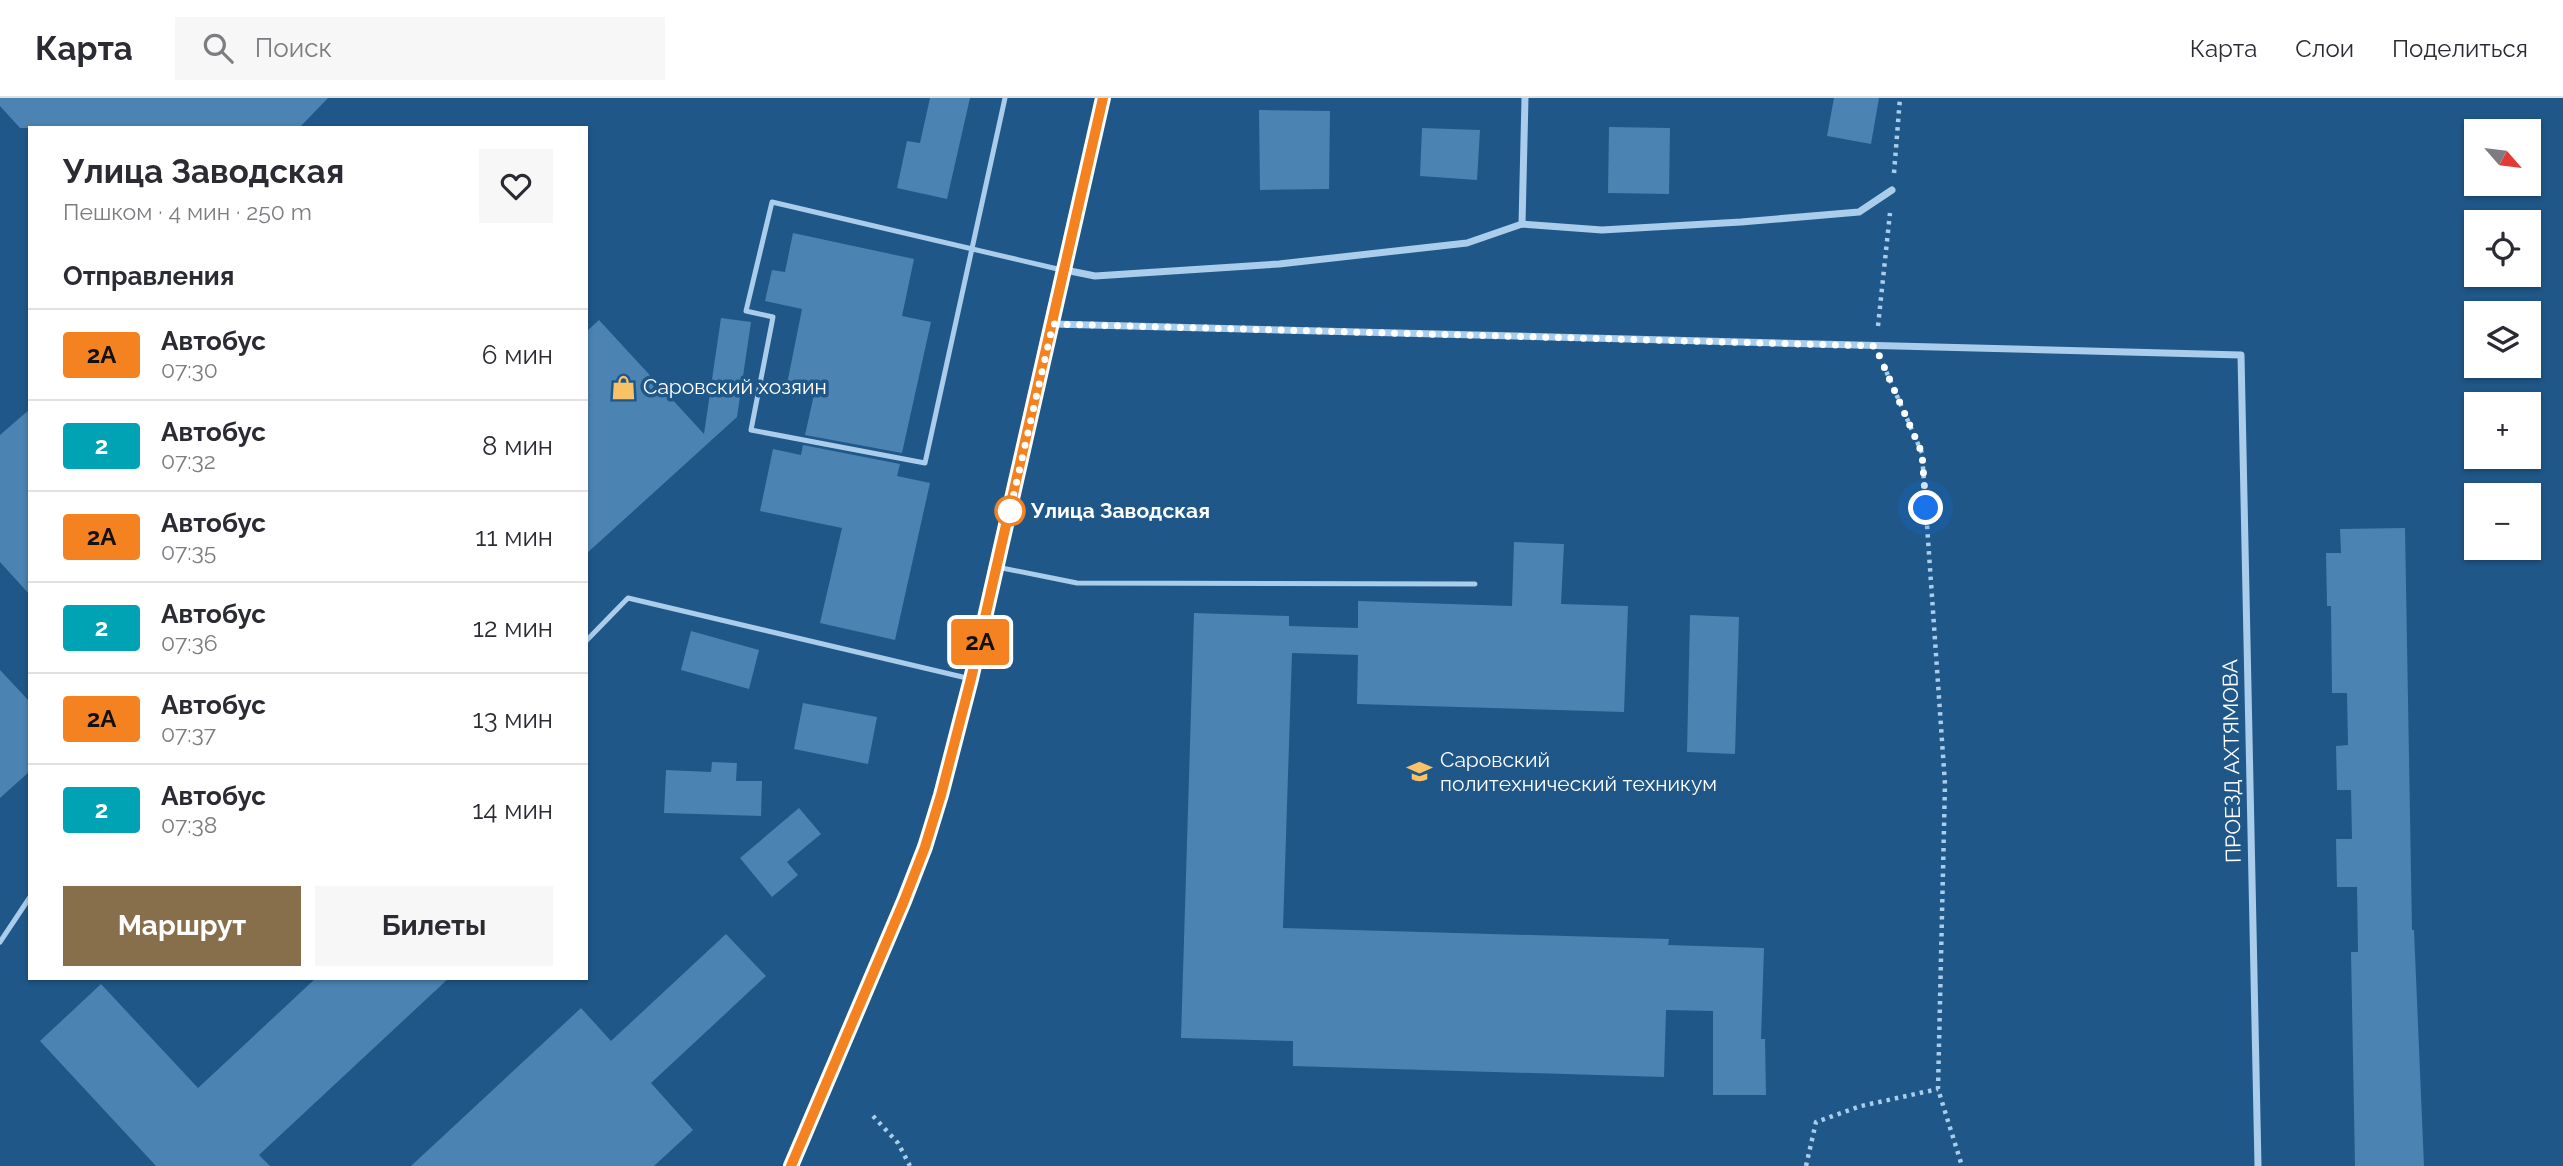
<!DOCTYPE html>
<html lang="ru">
<meta charset="utf-8">
<style>
body{margin:0;font-family:Raleway,sans-serif;background:#f7f7f7;color:#2b2b33;height:100vh;display:flex;flex-direction:column;font-size:26px;white-space:nowrap}
*{box-sizing:border-box;margin:0}
p{font-size:23px;color:#7c7c81}
.icon{flex:none;width:38px;height:38px;fill:none;stroke:currentColor;stroke-width:2;stroke-linecap:round;stroke-linejoin:round}
.map{position:relative;flex:1;overflow:hidden}
.drawer{position:absolute;left:28px;top:28px;width:560px;height:854px;display:flex;flex-direction:column;background:#fff;border-radius:0px;box-shadow:0 2px 5px #0004}
.drawer>*{flex:none}
.badge{padding:0 14px;border-radius:5px;font-size:24px;line-height:46px}
.needle{width:46px;rotate:118deg}
.tools{position:absolute;left:2464px;top:21px;display:grid;gap:14px}
.tools a{display:grid;place-items:center;width:77px;height:77px;border-radius:0px;background:#fff;box-shadow:0 2px 5px #0004;font-size:35px}
.you{position:absolute;width:35px;height:35px;margin:-18px;border:5px solid #fff;border-radius:50%;background:#1a73e8;box-shadow:0 0 0 10px #1a73e833}
.map>.badge{position:absolute;translate:-50% -50%;box-shadow:0 0 0 4px #fff}
h2{padding:0 35px;font-size:26px;line-height:63px}
.round{display:grid;place-items:center;flex:none;width:74px;height:74px;border-radius:0px;background:#f7f7f7}
.overview{display:flex;align-items:center;justify-content:space-between;height:119px;padding:0 35px}
h1{font-size:33px;font-weight:700;line-height:52px}
.cta{display:flex;gap:14px;margin-top:auto;padding:14px 35px}
.cta a{flex:1;height:80px;border-radius:0px;background:#886f4b;color:#fff;font-size:28px;font-weight:700;line-height:80px;text-align:center}
.cta a+a{background:#f7f7f7;color:#2b2b33}
ul{padding:0;list-style:none}
li{display:flex;align-items:center;gap:21px;height:91px;padding:0 35px;border-top:2px solid #e1e1e2}
li div{flex:1}
li b{display:block;font-size:26px}
li em{font-style:normal}
li .badge{min-width:77px;font-weight:700;text-align:center}
header{display:flex;align-items:center;gap:42px;box-sizing:border-box;height:98px;padding:0 35px;background:#fff;border-bottom:2px solid #e1e1e2}
header strong{font-size:33px}
nav{display:flex;gap:38px;margin-inline-start:auto;font-size:24px}
.search{width:490px;height:63px;background:#f7f7f7;display:flex;align-items:center;gap:18px;box-sizing:border-box;padding:0 24px;border-radius:0px;color:#7c7c81;font-size:26px}
.map>svg:first-child{display:block}
.building{fill:#4b83b2}
.lines{fill:none;stroke-linecap:round;stroke-linejoin:round}
.path{stroke:#a9cdeb;stroke-width:4.5;stroke-dasharray:3.5 5;stroke-linecap:butt}
.service{stroke:#a9cdeb;stroke-width:5}
.minor{stroke:#a9cdeb;stroke-width:7}
.tertiary{stroke:#a9cdeb;stroke-width:12}
.line-casing{stroke:#fff;stroke-width:16}
.line{stroke:#f58220;stroke-width:10}
.walk{stroke:#fff;stroke-width:7;stroke-dasharray:0 12.6}
.stop-dot{fill:#fff;stroke:#f58220;stroke-width:3.5}
.labels{text-anchor:middle;stroke-width:7;stroke-linejoin:round;paint-order:stroke}
.poi-label{font-size:21px;fill:#fff;stroke:#1f5788;text-anchor:start}
.stop-label{font-size:21px;font-weight:bold;fill:#fff;stroke:#1f5788;text-anchor:start}
.street-label{font-size:21px;fill:#fff;stroke:#1f5788}
</style>
<header>
<strong>Карта</strong>
<div class="search"><svg class="icon" aria-label="search" viewBox="0 0 24 24"><circle cx="10" cy="10" r="6"/><path d="M15 15l6 6"/></svg>Поиск</div>
<nav><a>Карта</a><a>Слои</a><a>Поделиться</a></nav>
</header>
<div class="map">
<svg width="2563" height="1068" viewBox="0 0 2563 1068">
<rect width="100%" height="100%" fill="#1f5788"/>
<!-- building -->
<g class="building">
<path d="M0 0H328L299 30H20L0 8Z"/>
<path d="M930 0H970L947 101 897 90 907 43 920 45Z"/>
<path d="M1834 0H1879L1871 46 1827 38Z"/>
<path d="M1259 12 1330 13 1329 91 1260 92Z"/>
<path d="M1609 29 1670 30 1669 96 1608 95Z"/>
<path d="M1422 30 1480 32 1477 82 1420 78Z"/>
<path d="M793 135 914 161 902 218 931 224 902 355 805 337 815 292 787 286 802 211 765 203 772 172 785 174Z"/>
<path d="M721 220 751 224 737 319 586 456V234L599 222 704 336Z"/>
<path d="M30 311V497L0 464V337Z"/>
<path d="M803 347 900 366 897 378 930 385 895 542 820 525 842 430 760 413 773 351 801 357Z"/>
<path d="M2405 430 2412 832H2414L2424 1068H2355L2351 854H2358L2357 789H2337L2336 741H2352L2351 692H2337L2336 648 2348 647 2347 595H2332L2331 508H2327L2326 455H2341L2340 431Z"/>
<path d="M1514 444 1564 446 1561 506 1628 508 1624 614 1357 606 1358 557 1292 555 1283 830 1669 841 1668 847 1764 850 1761 941H1765L1766 997H1713V913L1666 912 1664 979 1293 968V943L1181 940 1194 515 1289 518V528L1358 530V503L1512 508Z"/>
<path d="M1690 517 1739 519 1735 656 1687 654Z"/>
<path d="M691 533 759 552 749 591 681 572Z"/>
<path d="M0 572 30 604V673L0 700Z"/>
<path d="M803 605 877 619 868 666 794 651Z"/>
<path d="M712 664 737 665 736 683H762L761 718 664 715 666 672 711 674Z"/>
<path d="M799 710 821 736 787 764 798 777 772 799 740 760Z"/>
<path d="M726 836 766 878 651 985 693 1032 654 1068H411L581 910 611 943Z"/>
<path d="M316 880H449L259 1057 270 1068H156L40 943 101 886 198 990Z"/>
</g>
<g class="lines">
<!-- path -->
<g class="path">
<path d="M1894 75 1900 0"/>
<path d="M1878 228 1890 115"/>
<path d="M1883 266 1922 355 1945 686 1938 991 1962 1068"/>
<path d="M873 1018 898 1045 910 1068"/>
<path d="M1806 1068 1816 1024 1861 1008 1938 991"/>
</g>
<!-- service -->
<g class="service">
<path d="M1005 0 925 365 751 332 773 219 746 213 772 104 1062 172"/>
<path d="M997 469 1077 485 1475 486"/>
<path d="M586 543 628 500 971 581"/>
<path d="M0 844 30 799"/>
</g>
<!-- minor -->
<g class="minor">
<path d="M1522 126 1525 0"/>
<path d="M1065 172 1095 178 1279 166 1467 145 1522 126 1602 132 1741 124 1859 114 1892 92"/>
<path d="M1053 226 2241 257 2258 1068"/>
</g>
<!-- tertiary -->
<path class="tertiary" d="M791 1068 904 803 925 749 941 697 971 581 1103 0"/>
</g>
<g class="lines">
<defs>
<path id="line" d="M791 1068 904 803 925 749 941 697 971 581 1103 0"/>
</defs>
<!-- line casing -->
<use href="#line" class="line-casing"/>
<!-- line -->
<use href="#line" class="line"/>
<!-- walk -->
<path class="walk" d="M1010 413 1009 417 1053 226 1875 248 1922 355 1926 410"/>
</g>
<!-- icons -->
<defs>
<symbol id="shop-bare" viewBox="-9 -9 18 18"><path d="M-5-2.5h2.3a2.7 3.5 0 0 1 5.4 0H5L5.5 6h-11ZM-1.5-2.5h3a1.5 2.3 0 0 0-3 0Z" fill="#f9c268" stroke="#1f5788" stroke-width="2.5" paint-order="stroke"/></symbol>
<symbol id="university-bare" viewBox="-9 -9 18 18"><path d="M0-5L7-2L0 1L-7-2ZM-4 1L0 2.5L4 1V4Q0 6-4 4Z" fill="#f9c268" stroke="#1f5788" stroke-width="2.5" paint-order="stroke"/></symbol>
</defs>
<g fill-rule="evenodd">
<use href="#shop-bare" x="606" y="272" width="35" height="35"/>
<use href="#university-bare" x="1402" y="656" width="35" height="35"/>
</g>
<!-- markers -->
<circle class="stop-dot" cx="1010" cy="413" r="14"/>
<g class="labels">
<!-- poi labels -->
<g class="poi-label">
<text x="643" y="296">Саровский хозяин</text>
<text x="1440" y="669">Саровский<tspan x="1440" dy="24">политехнический техникум</tspan></text>
</g>
<!-- stop labels -->
<g class="stop-label">
<text x="1031" y="420">Улица Заводская</text>
</g>
<!-- street labels -->
<g class="street-label">
<text transform="translate(2232 663) rotate(-91)" y="7">ПРОЕЗД АХТЯМОВА</text>
</g>
</g>
</svg>
<div class="tools">
<a><svg class="needle" viewBox="-14 -14 28 28"><path d="M0-13l5 13h-10z" fill="#e53935"/><path d="M0 13l5-13h-10z" fill="#7c7c81"/></svg></a>
<a><svg class="icon" aria-label="locate" viewBox="0 0 24 24"><circle cx="12" cy="12" r="6"/><path d="M12 2v4M12 18v4M2 12h4M18 12h4"/></svg></a>
<a><svg class="icon" aria-label="layers" viewBox="0 0 24 24"><path d="M12 4l9 5-9 5-9-5zM3 14l9 5 9-5"/></svg></a>
<a>+</a>
<a>−</a>
</div>
<div class="you" style="left:1926px;top:410px"></div>
<b class="badge" style="left:980px;top:544px;background:#f58220;color:#111">2А</b>
<section class="drawer">
<div class="overview"><div><h1>Улица Заводская</h1><p>Пешком · 4 мин · 250 m</p></div><a class="round"><svg class="icon" aria-label="heart" viewBox="0 0 24 24"><path d="M12 20l-8-8c-3-5 5-10 8-4 3-6 11-1 8 4z"/></svg></a></div>
<h2>Отправления</h2>
<ul>
<li><span class="badge" style="background:#f58220;color:#111">2А</span><div><b>Автобус</b><p>07:30</p></div><em>6 мин</em></li>
<li><span class="badge" style="background:#00a3b4;color:#fff">2</span><div><b>Автобус</b><p>07:32</p></div><em>8 мин</em></li>
<li><span class="badge" style="background:#f58220;color:#111">2А</span><div><b>Автобус</b><p>07:35</p></div><em>11 мин</em></li>
<li><span class="badge" style="background:#00a3b4;color:#fff">2</span><div><b>Автобус</b><p>07:36</p></div><em>12 мин</em></li>
<li><span class="badge" style="background:#f58220;color:#111">2А</span><div><b>Автобус</b><p>07:37</p></div><em>13 мин</em></li>
<li><span class="badge" style="background:#00a3b4;color:#fff">2</span><div><b>Автобус</b><p>07:38</p></div><em>14 мин</em></li>
</ul>
<div class="cta"><a>Маршрут</a><a>Билеты</a></div>
</section>
</div>
